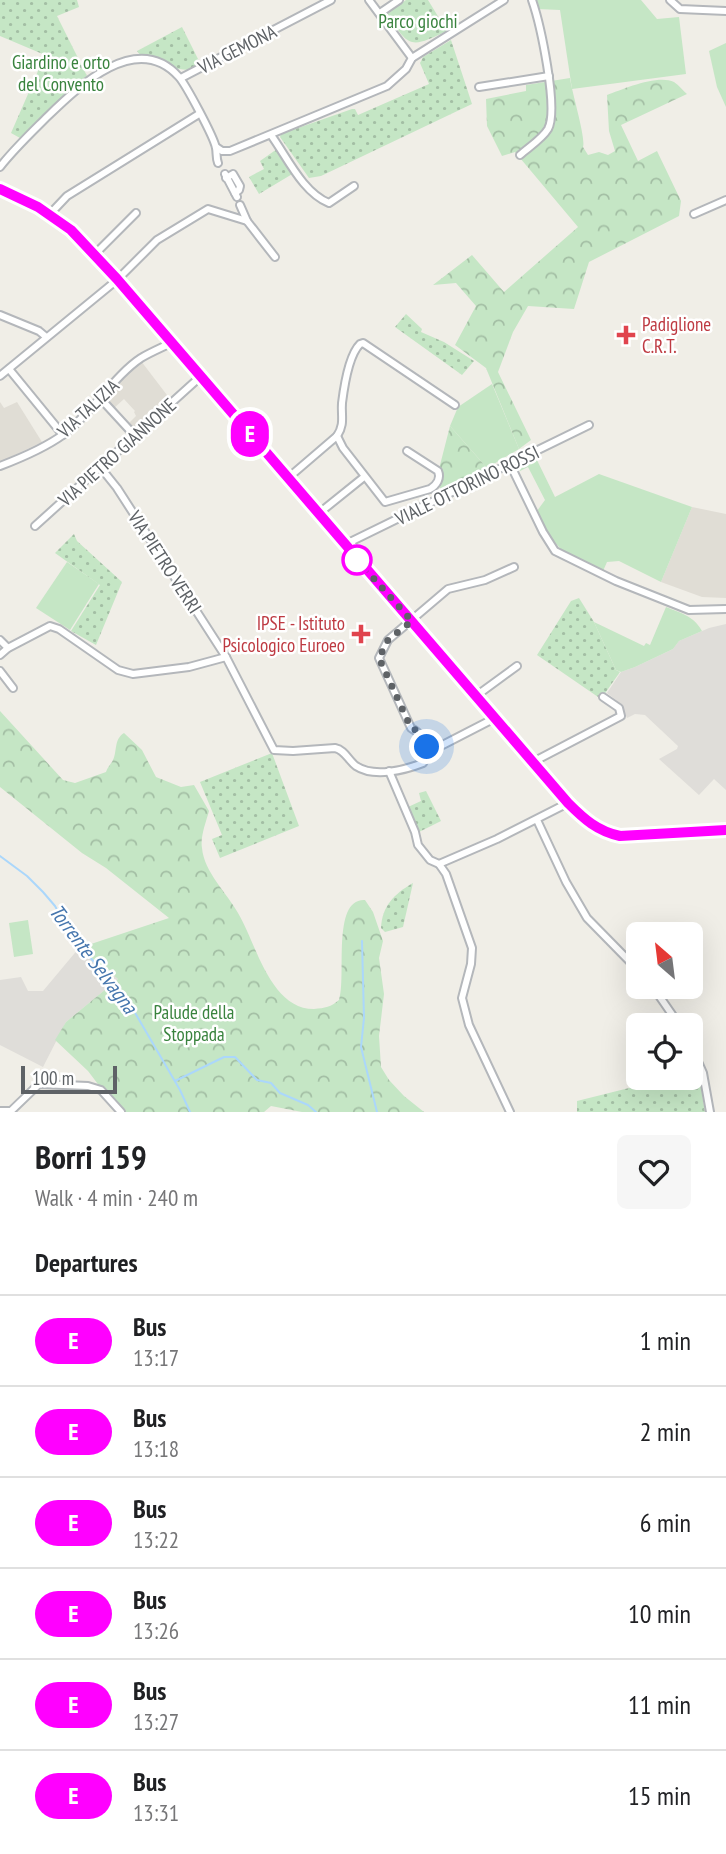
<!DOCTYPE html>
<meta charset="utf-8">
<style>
body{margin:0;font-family:"PT Sans Narrow",sans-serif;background:#f6f6f6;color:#202124;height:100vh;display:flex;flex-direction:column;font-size:26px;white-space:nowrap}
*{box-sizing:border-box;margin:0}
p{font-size:23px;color:#757577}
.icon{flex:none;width:38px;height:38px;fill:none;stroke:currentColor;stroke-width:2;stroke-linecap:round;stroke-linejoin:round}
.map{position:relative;height:1112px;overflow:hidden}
.panel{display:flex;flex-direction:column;background:#fff;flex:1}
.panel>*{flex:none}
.badge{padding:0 14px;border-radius:23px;font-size:24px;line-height:46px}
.needle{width:46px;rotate:332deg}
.tools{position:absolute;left:626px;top:922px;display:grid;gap:14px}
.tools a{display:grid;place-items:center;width:77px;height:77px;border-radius:10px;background:#fff;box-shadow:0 7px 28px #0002;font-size:35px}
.scale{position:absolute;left:21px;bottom:18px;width:96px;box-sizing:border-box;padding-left:7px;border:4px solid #5e6266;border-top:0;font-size:19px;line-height:24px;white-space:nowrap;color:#5e6266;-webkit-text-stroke:5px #fff;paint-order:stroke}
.you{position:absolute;width:35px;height:35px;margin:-18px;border:5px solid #fff;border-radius:50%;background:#1a73e8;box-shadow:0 0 0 10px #1a73e833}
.map>.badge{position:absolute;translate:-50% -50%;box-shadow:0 0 0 4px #fff}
h2{padding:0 35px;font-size:26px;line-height:63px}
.round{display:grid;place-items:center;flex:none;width:74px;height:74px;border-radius:10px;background:#f6f6f6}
.overview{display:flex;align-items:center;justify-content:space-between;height:119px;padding:0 35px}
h1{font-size:33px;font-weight:800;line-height:52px}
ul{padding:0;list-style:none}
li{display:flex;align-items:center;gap:21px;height:91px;padding:0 35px;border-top:2px solid #e0e0e0}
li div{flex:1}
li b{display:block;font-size:26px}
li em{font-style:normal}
li .badge{min-width:77px;font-weight:700;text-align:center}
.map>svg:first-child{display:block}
.industrial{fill:#dfddd9}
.education{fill:#e0ddd5}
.grass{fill:#c5e6c5}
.forest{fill:url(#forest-crowns)}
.park{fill:url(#park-dots)}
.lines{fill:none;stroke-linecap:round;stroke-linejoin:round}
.stream{stroke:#abd7fb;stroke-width:2}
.minor-casing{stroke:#b4b7bb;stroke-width:10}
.secondary-casing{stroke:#b5b9bd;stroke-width:12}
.minor{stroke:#fff;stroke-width:6}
.secondary{stroke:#fff;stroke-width:9}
.line-casing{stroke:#fff;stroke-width:16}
.line{stroke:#f0f;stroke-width:10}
.walk{stroke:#5e6266;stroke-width:7;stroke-dasharray:0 12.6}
.health-dot{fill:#e0444e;stroke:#fff;stroke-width:2.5}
.stop-dot{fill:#fff;stroke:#f0f;stroke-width:3.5}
.labels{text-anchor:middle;stroke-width:5;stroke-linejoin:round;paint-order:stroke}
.park-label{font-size:19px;fill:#39833e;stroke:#fff}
.street-label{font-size:19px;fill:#5e6266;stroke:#fff}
.health-label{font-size:19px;fill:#be3a42;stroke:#fff;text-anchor:start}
.water-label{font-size:21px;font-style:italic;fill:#4777ae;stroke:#fff}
</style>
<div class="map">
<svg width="726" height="1112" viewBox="0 0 726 1112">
<defs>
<pattern id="forest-crowns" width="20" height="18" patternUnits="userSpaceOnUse" patternTransform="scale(1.75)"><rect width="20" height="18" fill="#c5e6c5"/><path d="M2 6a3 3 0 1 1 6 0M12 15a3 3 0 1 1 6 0" fill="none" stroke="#a3bea4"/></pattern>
<pattern id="park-dots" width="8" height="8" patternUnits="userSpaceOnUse" patternTransform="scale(1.75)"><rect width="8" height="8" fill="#c5e6c5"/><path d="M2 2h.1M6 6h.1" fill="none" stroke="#a3bea4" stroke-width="1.8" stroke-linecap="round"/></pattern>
</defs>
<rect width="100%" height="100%" fill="#f0eee7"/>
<!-- industrial -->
<g class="industrial">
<path d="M726 624V790L714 779 699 795 659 759 677 749 678 746 645 715 635 714 627 718 620 703 607 693 621 672 635 667 673 649 679 641 709 628Z"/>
<path d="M79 948 118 979 66 1022 43 1067 0 1045V980L21 977 28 991H43Z"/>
</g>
<!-- education -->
<g class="education">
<path d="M141 361 170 399 135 430 129 423 136 416 134 412 135 411 124 399 114 408 104 398 126 374Z"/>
<path d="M0 402 4 408 17 402 42 442 0 462Z"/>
<path d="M692 507 726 514V598L702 597 661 582Z"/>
</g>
<!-- grass -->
<g class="grass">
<path d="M533 0H641L657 19 679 17 686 74 572 89 560 10 537 9Z"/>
<path d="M726 43V107L717 87 709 51Z"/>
<path d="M492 384 519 449 487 468 450 426 458 407Z"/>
<path d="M535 456 555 497 599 474 692 507 661 582 619 561 607 562 603 571C561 554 557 551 537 511L545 500 528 467 520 471 517 465Z"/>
<path d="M67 562 99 584 70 630 36 608Z"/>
<path d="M666 607C681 613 694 616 702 631L679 641 673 649 635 667 621 672 616 670 594 622 644 646 646 643 650 645Z"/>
<path d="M28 920 33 954 14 957 9 923Z"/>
</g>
<!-- forest -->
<g class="forest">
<path d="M570 78C572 93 586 138 583 147L588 155 599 152 608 155 615 151 609 131 607 95C623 89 658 74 674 82 679 85 683 91 687 94L621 125 638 161 657 151 681 201 679 216 589 262 574 309 528 306 513 332 498 372 531 440 519 449 486 368 455 345 476 306 456 283 433 285 472 255 504 292 578 227 515 152 502 156 487 126 486 99 526 91V85Z"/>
<path d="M450 426 487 468 441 490 438 485 442 478 439 469Z"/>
<path d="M0 711 63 780 75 783 106 772C107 768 110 765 112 762 118 752 113 740 124 733L142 750 156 777 181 787 194 785 209 811C206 822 200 837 202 848 204 872 227 893 238 913 256 943 270 1009 314 1009 325 1008 331 1007 339 1000 347 978 331 898 365 900L373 912 383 941 379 958 384 994 379 1036 381 1067 389 1080 404 1096 424 1112H302L271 1106 264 1112H119L88 1071 55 1040 66 1022 118 979 79 948 169 918 106 868 82 853 0 787Z"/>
</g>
<!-- park -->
<g class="park">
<path d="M0 0H77L79 7 57 16 88 78 20 138 11 133 45 55 0 36Z"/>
<path d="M406 0H428L447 31C411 48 409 49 387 13Z"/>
<path d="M182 27 200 63 190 70C173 69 147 65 137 51Z"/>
<path d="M451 40 472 104 321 176 309 178 280 137 281 134 352 109H355L358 115 429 84 420 63 423 57Z"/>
<path d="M277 149 294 173 259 194 249 177 264 169 260 161Z"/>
<path d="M406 314 422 329 421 332 444 342 474 361 462 375 395 327Z"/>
<path d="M74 534 77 541 122 582 96 645 71 631 100 585 55 553Z"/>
<path d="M579 598 594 622 616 670 620 672 601 699 537 655 571 601Z"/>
<path d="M272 753 299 826 220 858 212 839 222 835 200 782Z"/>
<path d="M426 791 441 821 419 832 408 807 421 801 419 793Z"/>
<path d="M413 883 403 927 385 932 381 928C382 906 394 894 413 883Z"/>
<path d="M698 1071 705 1112H577V1101L669 1078H691V1072Z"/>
</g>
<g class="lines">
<!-- stream -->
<g class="stream">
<path d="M0 856 27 876 43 892 55 906 72 937 127 999 180 1090 190 1112"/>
<path d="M362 941 364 1018 361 1047 377 1112"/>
<path d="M175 1081 224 1057H235L257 1080 271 1083 280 1093 308 1105 316 1112"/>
</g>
<defs>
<g id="minor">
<path d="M369 0 412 58"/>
<path d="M670 0 680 9 726 11"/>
<path d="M380 13 399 0"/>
<path d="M181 78 331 0"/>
<path d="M479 87 549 76"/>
<path d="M271 135C287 157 303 193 329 203L354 186"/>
<path d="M216 147 222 151H230L387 86 406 69 412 58 504 0"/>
<path d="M520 155C529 147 542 139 548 129 559 109 540 23 532 0"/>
<path d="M0 167C14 149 31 133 48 116 79 86 137 30 179 77 186 85 214 137 216 148 217 153 216 158 218 163"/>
<path d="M225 174 237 197"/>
<path d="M226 178 233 174 240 186 239 190 235 193"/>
<path d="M240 205 247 221"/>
<path d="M50 214 67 196 199 114"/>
<path d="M694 214 726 200"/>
<path d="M94 255 136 213"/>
<path d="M0 315 39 331 45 336"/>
<path d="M9 369 63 435"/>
<path d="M0 376 117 280 157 240 208 209 247 221 275 257"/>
<path d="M101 399 135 436"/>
<path d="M337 436 343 448 385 502 430 489C437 485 441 478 438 471L407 451"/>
<path d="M510 464 543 532 555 551 616 581 689 610 726 609"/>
<path d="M0 466C21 458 45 448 64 434 91 414 115 375 141 358 151 352 161 348 171 343"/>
<path d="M101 468 117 488 226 657 274 750 293 751 335 748C345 750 348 760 356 766 374 778 405 770 423 763L429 752 495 718"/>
<path d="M288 478 337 436C345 424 341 416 342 403 344 387 349 355 360 344L363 343 455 405"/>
<path d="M318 514 364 477"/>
<path d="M35 526 200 377"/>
<path d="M344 545 589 425"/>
<path d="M0 640 8 648"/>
<path d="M0 655 8 648 50 626 59 629 118 670 133 674 189 667 226 657"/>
<path d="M0 671 13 688"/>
<path d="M476 696 517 666"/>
<path d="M429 752C425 741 421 733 411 728L379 658 388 640 448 589 485 580 514 567"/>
<path d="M533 762 621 716 619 708 603 697"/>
<path d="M389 771 415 832 418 845 430 860 439 864"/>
<path d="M537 820 566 882 587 918 639 971"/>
<path d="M653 987 680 1026"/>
<path d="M691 1046 703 1073 710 1112"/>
<path d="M0 1111H11L39 1084 88 1086 101 1090 121 1112"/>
<path d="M510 1112 469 1025 462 998 471 964 472 948 446 874 439 864 497 839 568 803"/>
</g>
<path id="secondary" d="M0 189 38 207 71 230 117 280 568 803C584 819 597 831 620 836L726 830"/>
</defs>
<!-- minor casing -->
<use href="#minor" class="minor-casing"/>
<!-- secondary casing -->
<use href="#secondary" class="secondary-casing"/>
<!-- minor -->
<use href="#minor" class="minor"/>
<!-- secondary -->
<use href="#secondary" class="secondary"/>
</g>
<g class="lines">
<defs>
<path id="line" d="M0 189 38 207 71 230 117 279 568 803C584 819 597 831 620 836L726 830"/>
</defs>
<!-- line casing -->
<use href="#line" class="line-casing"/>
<!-- line -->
<use href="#line" class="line"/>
<!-- walk -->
<path class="walk" d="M357 560 412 621 388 640 379 658 411 728 418 731 427 747"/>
</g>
<!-- markers -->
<g class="health-dot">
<path d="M622.5 324.5h7v7h7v7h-7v7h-7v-7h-7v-7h7z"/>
<path d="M357.5 623.5h7v7h7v7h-7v7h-7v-7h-7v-7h7z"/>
</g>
<circle class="stop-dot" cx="357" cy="560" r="14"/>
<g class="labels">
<!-- park labels -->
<g class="park-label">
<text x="418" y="28">Parco giochi</text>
<text x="61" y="69">Giardino e orto<tspan x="61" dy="22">del Convento</tspan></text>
<text x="194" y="1019">Palude della<tspan x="194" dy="22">Stoppada</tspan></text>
</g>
<!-- street labels -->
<g class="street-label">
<text transform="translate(237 49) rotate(-27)" y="7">VIA GEMONA</text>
<text transform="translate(88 408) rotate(-43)" y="7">VIA TALIZIA</text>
<text transform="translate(117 452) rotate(-42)" y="7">VIA PIETRO GIANNONE</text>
<text transform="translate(467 485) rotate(-26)" y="7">VIALE OTTORINO ROSSI</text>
<text transform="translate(165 562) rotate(57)" y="7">VIA PIETRO VERRI</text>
</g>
<!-- health labels -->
<g class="health-label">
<text x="642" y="331">Padiglione<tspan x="642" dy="22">C.R.T.</tspan></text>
<text x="345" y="630" text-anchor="end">IPSE - Istituto<tspan x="345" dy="22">Psicologico Euroeo</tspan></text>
</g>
<!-- water labels -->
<g class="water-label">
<text transform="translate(93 959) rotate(53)" y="7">Torrente Selvagna</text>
</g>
</g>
</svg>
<div class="tools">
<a><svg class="needle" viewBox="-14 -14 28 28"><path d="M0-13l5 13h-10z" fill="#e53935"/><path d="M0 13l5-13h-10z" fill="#757577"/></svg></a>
<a><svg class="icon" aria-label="locate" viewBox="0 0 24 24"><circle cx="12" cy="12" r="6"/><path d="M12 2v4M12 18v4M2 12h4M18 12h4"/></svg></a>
</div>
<div class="scale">100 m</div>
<div class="you" style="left:427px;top:747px"></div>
<b class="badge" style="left:250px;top:434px;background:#f0f;color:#fff">E</b>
</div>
<section class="panel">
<div class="overview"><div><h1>Borri 159</h1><p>Walk · 4 min · 240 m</p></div><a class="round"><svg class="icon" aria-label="heart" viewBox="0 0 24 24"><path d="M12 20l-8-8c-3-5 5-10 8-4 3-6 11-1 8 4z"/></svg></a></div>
<h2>Departures</h2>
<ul>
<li><span class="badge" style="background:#f0f;color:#fff">E</span><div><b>Bus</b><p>13:17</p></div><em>1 min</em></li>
<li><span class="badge" style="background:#f0f;color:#fff">E</span><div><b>Bus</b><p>13:18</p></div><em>2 min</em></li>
<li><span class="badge" style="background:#f0f;color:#fff">E</span><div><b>Bus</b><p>13:22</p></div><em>6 min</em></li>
<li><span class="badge" style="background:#f0f;color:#fff">E</span><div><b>Bus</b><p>13:26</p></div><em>10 min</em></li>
<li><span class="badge" style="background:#f0f;color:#fff">E</span><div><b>Bus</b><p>13:27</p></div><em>11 min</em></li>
<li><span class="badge" style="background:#f0f;color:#fff">E</span><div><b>Bus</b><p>13:31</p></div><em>15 min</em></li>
</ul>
</section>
